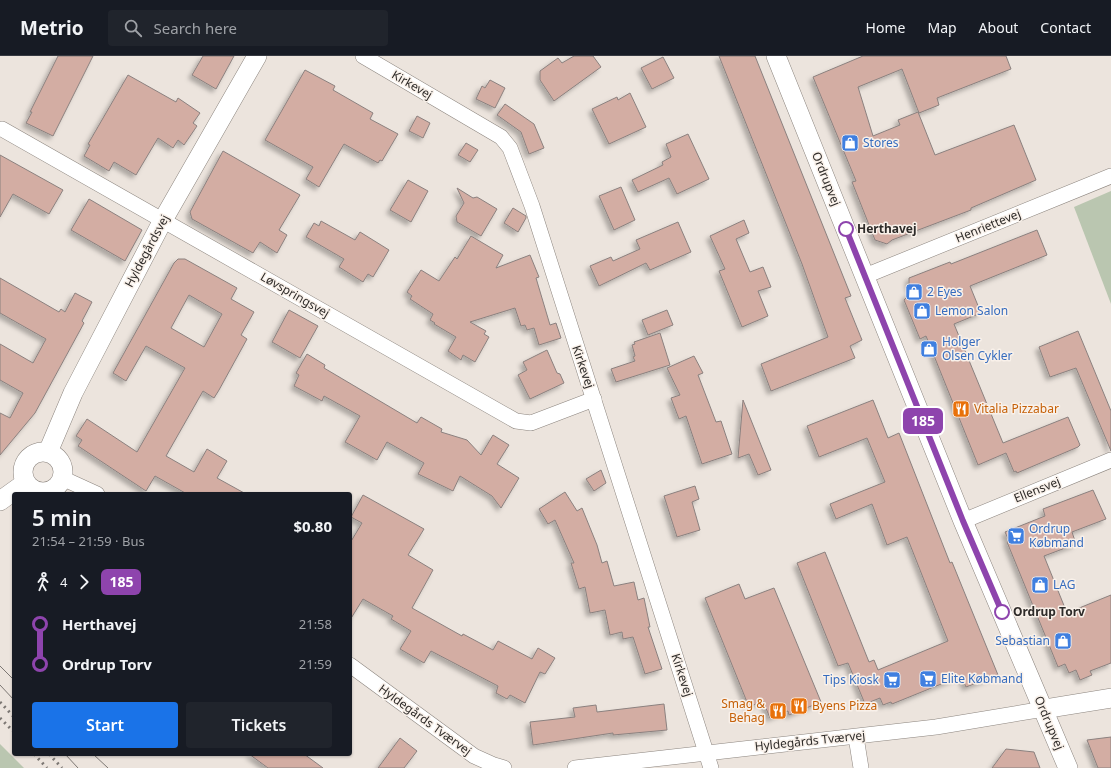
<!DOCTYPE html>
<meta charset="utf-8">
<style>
body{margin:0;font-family:"Noto Sans",sans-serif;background:#20242c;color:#f1f3f6;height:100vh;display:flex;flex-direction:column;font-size:15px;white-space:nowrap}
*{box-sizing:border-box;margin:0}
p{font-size:13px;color:#9ea1a6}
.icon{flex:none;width:22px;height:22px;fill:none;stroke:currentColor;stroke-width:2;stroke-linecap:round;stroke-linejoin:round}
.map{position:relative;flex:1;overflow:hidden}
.side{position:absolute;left:12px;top:436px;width:340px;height:264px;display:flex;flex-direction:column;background:#171b24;border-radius:4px;box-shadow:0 1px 3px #0004}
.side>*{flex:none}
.badge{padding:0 8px;border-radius:6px;font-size:14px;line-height:26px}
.map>.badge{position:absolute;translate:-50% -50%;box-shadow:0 0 0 2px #fff}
.legs{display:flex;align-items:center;gap:6px;height:44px;padding:0 20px;font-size:13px}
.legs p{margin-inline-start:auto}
.headline{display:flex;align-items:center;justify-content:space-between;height:68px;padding:0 20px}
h1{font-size:22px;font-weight:600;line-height:30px}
.primary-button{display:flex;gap:8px;margin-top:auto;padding:8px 20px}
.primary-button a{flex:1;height:46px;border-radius:4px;background:#1a73e8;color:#fff;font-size:16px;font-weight:600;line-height:46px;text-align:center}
.primary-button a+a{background:#20242c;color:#f1f3f6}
ul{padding:0 20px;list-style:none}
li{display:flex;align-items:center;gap:14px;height:40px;font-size:15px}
li i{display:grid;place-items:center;width:6px;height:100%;margin:0 5px;background:currentColor}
li i::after{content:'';width:10px;height:10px;margin:-5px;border:3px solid;border-radius:50%;background:#171b24}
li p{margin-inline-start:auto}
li:first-child i{background:linear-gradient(#0000 50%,currentColor 0)}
li:last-child i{background:linear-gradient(currentColor 50%,#0000 0)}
header{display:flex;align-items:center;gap:24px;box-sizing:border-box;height:56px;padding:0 20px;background:#171b24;border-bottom:1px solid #363941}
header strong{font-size:19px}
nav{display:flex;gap:22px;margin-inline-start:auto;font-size:14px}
.search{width:280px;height:36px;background:#20242c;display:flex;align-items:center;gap:10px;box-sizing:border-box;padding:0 14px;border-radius:4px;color:#9ea1a6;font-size:15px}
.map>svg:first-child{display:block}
.green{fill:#bac6b0}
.building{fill:#d3ada3;stroke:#8b817f;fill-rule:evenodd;filter:url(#shadow)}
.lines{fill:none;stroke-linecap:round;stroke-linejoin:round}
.minor-casing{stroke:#8c857f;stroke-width:16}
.tertiary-casing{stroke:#8c857f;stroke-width:20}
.minor{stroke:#fff;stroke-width:15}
.tertiary{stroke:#fff;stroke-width:19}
.tram{stroke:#7c7773;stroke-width:1}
.rail{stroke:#7c7773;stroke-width:3;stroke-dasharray:2 4;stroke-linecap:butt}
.line-1-casing{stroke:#fff;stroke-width:9}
.line-1{stroke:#8e44ad;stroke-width:6}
.stop-1-dot{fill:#fff;stroke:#8e44ad;stroke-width:2}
.labels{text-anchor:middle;stroke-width:3;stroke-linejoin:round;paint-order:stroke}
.street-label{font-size:12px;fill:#2e2b29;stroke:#f9f1ea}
.shop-label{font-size:12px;fill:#366cbe;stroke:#f9f1ea;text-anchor:start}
.stop-label{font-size:12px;font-weight:bold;fill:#2e2b29;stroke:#f9f1ea;text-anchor:start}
.food-label{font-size:12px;fill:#c56008;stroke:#f9f1ea;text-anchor:start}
</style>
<header>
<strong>Metrio</strong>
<div class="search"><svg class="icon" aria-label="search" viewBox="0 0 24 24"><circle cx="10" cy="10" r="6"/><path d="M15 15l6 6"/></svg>Search here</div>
<nav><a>Home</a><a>Map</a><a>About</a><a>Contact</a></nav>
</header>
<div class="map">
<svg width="1111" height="712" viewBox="0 0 1111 712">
<defs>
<filter id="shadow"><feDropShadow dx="-3.5" dy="3.5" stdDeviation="2" flood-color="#0004"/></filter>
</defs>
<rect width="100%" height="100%" fill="#ece4dd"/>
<!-- green -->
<g class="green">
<path d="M1111 135V248L1074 151Z"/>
<path d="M0 688 24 712H0Z"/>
</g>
<!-- building -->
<g class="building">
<path d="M58 0H93L53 80 26 67 32 56H30Z"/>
<path d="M203 0H234L216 33 192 19Z"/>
<path d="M574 0H593L601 11 554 45 540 24V15L558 2 562 7Z"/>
<path d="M719 0H755L851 240 845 242 862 284 850 290 855 302 771 335 761 308 828 281 802 208Z"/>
<path d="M863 0H1006L1011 13 937 42 939 49 919 57 902 13 858 31 873 80 900 69 898 64 918 56 935 99 1014 69 1036 124 971 152V154L892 184 887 188 875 184 852 126 856 125 813 21Z"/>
<path d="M663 1 674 22 652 33 641 12Z"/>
<path d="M305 14 335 30 333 34 373 57 370 63 398 78 382 105 380 104 378 107 344 88 319 131 306 123 313 111 265 84Z"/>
<path d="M128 19 176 46 178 42 200 57 193 67 197 70 184 89 178 84 173 92 158 82 136 119 114 106 109 115 84 100 90 89 88 88Z"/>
<path d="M490 24 505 32 495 52 476 43 482 30 485 32Z"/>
<path d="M630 37 646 71 609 88 592 53 617 41 618 44Z"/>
<path d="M505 48 534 68 544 92 529 98 521 76 497 59Z"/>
<path d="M417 60 430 67 423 82 409 75Z"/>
<path d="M688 78 709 123 677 138 669 122 638 136 632 124 663 109 662 106 671 101 666 88Z"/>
<path d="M466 87 478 94 470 106 458 99Z"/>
<path d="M223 95 300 139 279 174 287 179 277 197 260 186 253 197 192 163 190 156Z"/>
<path d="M0 99 63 134 49 158 13 138 0 161Z"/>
<path d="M408 124 428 135 411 166 390 154Z"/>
<path d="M621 131 635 164 614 174 599 140Z"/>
<path d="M457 132 473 142 477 141 497 153 481 180 457 166 456 160 464 147Z"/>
<path d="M89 143 142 174 125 205 71 174Z"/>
<path d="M513 152 526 160V162L518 176 504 167Z"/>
<path d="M744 164 749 177 736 183 750 216 763 211 771 231 758 235 768 260 742 271 719 215 725 213 710 180Z"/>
<path d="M321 165 355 184 360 176 389 194 373 221 368 218 363 226 339 211 344 203 306 181 314 167 319 170Z"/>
<path d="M678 166 691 196 650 214 646 207 599 230 590 210 611 201 613 205 640 193 636 184Z"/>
<path d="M1037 174 1047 199 970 230 981 257 954 268 1003 387 1068 361 1080 389 1078 391 1017 417 1016 415 1014 416 1006 397 978 409 926 280 920 283 904 244 907 241 906 239 912 237 909 230V222L950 206 951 208Z"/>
<path d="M471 180 503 199 496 212 530 199 539 221 536 222 550 269 556 267 561 282 539 289 534 272 527 274 525 269 521 270 515 252 470 266 486 275 484 278 489 281 475 306 463 299 461 304 448 295 456 281 434 268 435 267 430 264 433 258 410 243 412 240 407 236 421 214 439 225 455 201 457 203Z"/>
<path d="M178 203H185L237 232 231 243 254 256 241 279 247 283 219 334 214 342 203 335 166 400 194 416 207 393 227 405 217 422 246 438H187L155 420 146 435 78 390 82 384 76 380 87 363 137 396 185 312 146 290 126 325 113 317 174 207ZM189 239 222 258 204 291 171 272Z"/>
<path d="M0 222 59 256 61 253 65 256 75 237 92 246 82 265 84 267 35 357 0 399V357L10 362 23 337 0 324V288L33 307 46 283 0 257Z"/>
<path d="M289 254 318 270 300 302 272 286Z"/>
<path d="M667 254 673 269 648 279 642 264Z"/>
<path d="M1078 275 1111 355V395L1076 312 1050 321 1039 291Z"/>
<path d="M660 277 670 309 616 326 611 313 635 305 633 301 635 300 632 289 635 288 634 286Z"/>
<path d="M547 294 557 317 560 318 564 327 530 343 518 319 527 314 523 306Z"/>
<path d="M307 298 325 309 324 312 417 367 421 361 442 373 441 376 467 384 481 399 493 379 509 389 497 408 519 422 501 452 492 440 460 420 453 435 418 418 424 407 387 386 377 404 345 386 360 360 324 340 322 345 294 330 299 319 296 317Z"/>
<path d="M694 300 703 317 698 319 716 366 721 365 732 398 702 408 686 360 679 363 671 342 680 339 667 312Z"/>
<path d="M743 344 771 414 758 419 749 398 738 402Z"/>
<path d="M873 344 888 382 899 377 950 507 952 506 998 619 966 631 961 620 892 648 891 646 883 649 880 642 865 648 848 607 838 610 797 507 825 496 869 606 874 604 878 614 948 585 907 481 887 489 872 448 836 463 830 448 885 426 867 382 819 401 807 370Z"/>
<path d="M601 414 606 427 594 435 586 423Z"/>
<path d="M695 430 699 443 692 446 700 474 677 481 664 440Z"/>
<path d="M1093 434 1106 463 1072 476 1076 488 1044 500 1067 557 1111 539V607L1090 615 1092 619 1080 624 1076 614 1069 617 1065 608 1058 611 1007 486 1009 485 1005 476 1045 460 1043 453Z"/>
<path d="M565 436 577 455 582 452 597 489 602 507 607 505 614 530 634 526 638 544 644 542 650 571H648L662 613 645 618 633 581 623 583 622 576 610 579 605 554 590 557 585 531 579 533 571 507H574L555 464 548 468 539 453Z"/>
<path d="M363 439 424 473 408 499 433 514 412 552 462 580 463 578 493 594 498 585 532 603 538 592 555 602 545 618 540 616 525 647 510 639 507 643 496 637 498 630 431 595 424 607 400 593 411 575 391 563 393 560 363 543 350 564V487L362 467 351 461Z"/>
<path d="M739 528 745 543 774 532 821 646 789 659 788 655 770 662 763 645 749 651 705 542Z"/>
<path d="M664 648 667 674 613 679V677L533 689 530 666 575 661 573 652 596 649 597 656Z"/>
<path d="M1111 681V712H1098L1087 684Z"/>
<path d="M400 682 417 695 404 712H378Z"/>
<path d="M1006 693 1034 696 1040 712H992Z"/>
<path d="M249 698H304L323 712H268Z"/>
</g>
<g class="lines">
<defs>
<g id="minor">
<path d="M363 0 501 81 510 92 532 150 711 712"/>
<path d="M2 73 516 365 531 367 594 343"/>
<path d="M865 220 1111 120"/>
<path d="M62 422 97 438"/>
<path d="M963 465 1111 404"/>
<path d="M350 609 474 700 494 709 504 712"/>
<path d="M856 681 861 712"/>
<path d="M575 712 936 671 1044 653"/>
</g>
<g id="tertiary">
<path d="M776 0 963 465 1068 712"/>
<circle cx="43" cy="416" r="20"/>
<path d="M48 396 73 337 163 164 257 0"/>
<path d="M0 445 25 427"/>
<path d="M1044 653 1111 642"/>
</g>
</defs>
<!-- minor casing -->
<use href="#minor" class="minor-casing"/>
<!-- tertiary casing -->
<use href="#tertiary" class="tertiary-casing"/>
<!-- minor -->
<use href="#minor" class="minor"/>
<!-- tertiary -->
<use href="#tertiary" class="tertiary"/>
<!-- tram -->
<g class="tram">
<path d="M0 610 14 624"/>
<path d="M0 629 14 644"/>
<path d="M65 698 78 712"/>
<path d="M93 698 108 712"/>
</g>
<!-- rail -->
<g class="rail">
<path d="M0 646 14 661"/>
<path d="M0 662 14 676"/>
<path d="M34 698 47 712"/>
<path d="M49 698 62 712"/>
</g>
</g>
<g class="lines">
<defs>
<path id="line-1" d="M846 173 963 465 1002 556"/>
</defs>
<!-- line-1 casing -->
<use href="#line-1" class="line-1-casing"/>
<!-- line-1 -->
<use href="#line-1" class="line-1"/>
</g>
<!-- icons -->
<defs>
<symbol id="shop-square" viewBox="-11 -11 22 22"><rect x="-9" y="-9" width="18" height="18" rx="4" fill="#3f7fe0" stroke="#f9f1ea"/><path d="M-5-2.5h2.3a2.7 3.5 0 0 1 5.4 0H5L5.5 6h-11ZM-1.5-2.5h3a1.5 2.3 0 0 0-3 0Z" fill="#fff"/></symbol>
<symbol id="restaurant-square" viewBox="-11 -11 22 22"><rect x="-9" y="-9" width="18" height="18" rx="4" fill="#e8710a" stroke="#f9f1ea"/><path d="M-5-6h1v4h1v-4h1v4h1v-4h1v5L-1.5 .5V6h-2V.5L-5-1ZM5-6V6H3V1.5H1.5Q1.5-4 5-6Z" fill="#fff"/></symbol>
<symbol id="supermarket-square" viewBox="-11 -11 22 22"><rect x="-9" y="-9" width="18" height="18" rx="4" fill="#3f7fe0" stroke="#f9f1ea"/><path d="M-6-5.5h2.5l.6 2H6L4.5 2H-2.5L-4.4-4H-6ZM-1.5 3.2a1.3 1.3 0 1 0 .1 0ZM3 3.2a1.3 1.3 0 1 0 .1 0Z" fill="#fff"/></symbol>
</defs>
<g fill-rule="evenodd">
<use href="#shop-square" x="840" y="77" width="20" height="20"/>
<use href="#shop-square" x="904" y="226" width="20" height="20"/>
<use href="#shop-square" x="912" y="245" width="20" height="20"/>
<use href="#shop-square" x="919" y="283" width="20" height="20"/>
<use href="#restaurant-square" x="951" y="343" width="20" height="20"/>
<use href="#supermarket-square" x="1006" y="470" width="20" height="20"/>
<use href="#shop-square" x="1030" y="519" width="20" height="20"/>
<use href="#shop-square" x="1053" y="575" width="20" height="20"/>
<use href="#supermarket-square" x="918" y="613" width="20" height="20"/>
<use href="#supermarket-square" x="882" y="614" width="20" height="20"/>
<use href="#restaurant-square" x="789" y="640" width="20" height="20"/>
<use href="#restaurant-square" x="768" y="645" width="20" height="20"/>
</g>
<!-- markers -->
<g class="stop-1-dot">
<circle cx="846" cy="173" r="7"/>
<circle cx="1002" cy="556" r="7"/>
</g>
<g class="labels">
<!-- street labels -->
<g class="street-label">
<text transform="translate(412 29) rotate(30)" y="4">Kirkevej</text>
<text transform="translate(826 123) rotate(68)" y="4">Ordrupvej</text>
<text transform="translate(988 170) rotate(-22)" y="4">Henriettevej</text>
<text transform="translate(147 195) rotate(-62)" y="4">Hyldegårdsvej</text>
<text transform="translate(295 239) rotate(30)" y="4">Løvspringsvej</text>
<text transform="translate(583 311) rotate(71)" y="4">Kirkevej</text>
<text transform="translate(1037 434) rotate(-22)" y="4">Ellensvej</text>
<text transform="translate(682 619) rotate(72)" y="4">Kirkevej</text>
<text transform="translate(425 664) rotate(36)" y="4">Hyldegårds Tværvej</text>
<text transform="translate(1049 667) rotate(67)" y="4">Ordrupvej</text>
<text transform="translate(810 685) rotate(-6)" y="4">Hyldegårds Tværvej</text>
</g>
<!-- shop labels -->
<g class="shop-label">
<text x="863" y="91">Stores</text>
<text x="927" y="240">2 Eyes</text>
<text x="935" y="259">Lemon Salon</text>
<text x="942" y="290">Holger<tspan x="942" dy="14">Olsen Cykler</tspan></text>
<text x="1029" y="477">Ordrup<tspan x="1029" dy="14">Købmand</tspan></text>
<text x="1053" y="533">LAG</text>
<text x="1050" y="589" text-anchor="end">Sebastian</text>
<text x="941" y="627">Elite Købmand</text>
<text x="879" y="628" text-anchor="end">Tips Kiosk</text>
</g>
<!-- stop labels -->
<g class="stop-label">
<text x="857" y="177">Herthavej</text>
<text x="1013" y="560">Ordrup Torv</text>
</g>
<!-- food labels -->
<g class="food-label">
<text x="974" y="357">Vitalia Pizzabar</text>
<text x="765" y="652" text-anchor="end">Smag &amp;<tspan x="765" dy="14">Behag</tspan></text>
<text x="812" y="654">Byens Pizza</text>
</g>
</g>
</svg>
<b class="badge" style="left:923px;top:365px;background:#8e44ad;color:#fff">185</b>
<section class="side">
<div class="headline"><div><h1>5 min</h1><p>21:54 – 21:59 · Bus</p></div><b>$0.80</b></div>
<div class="legs"><svg class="icon" aria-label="walk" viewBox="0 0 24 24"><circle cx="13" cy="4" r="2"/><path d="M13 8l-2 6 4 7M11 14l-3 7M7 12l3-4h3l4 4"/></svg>4<svg class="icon" aria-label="forward" viewBox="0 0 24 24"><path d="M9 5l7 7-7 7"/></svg><b class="badge" style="background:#8e44ad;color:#fff">185</b></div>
<ul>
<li><i style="color:#8e44ad"></i><b>Herthavej</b><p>21:58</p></li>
<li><i style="color:#8e44ad"></i><b>Ordrup Torv</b><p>21:59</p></li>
</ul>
<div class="primary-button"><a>Start</a><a>Tickets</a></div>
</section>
</div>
